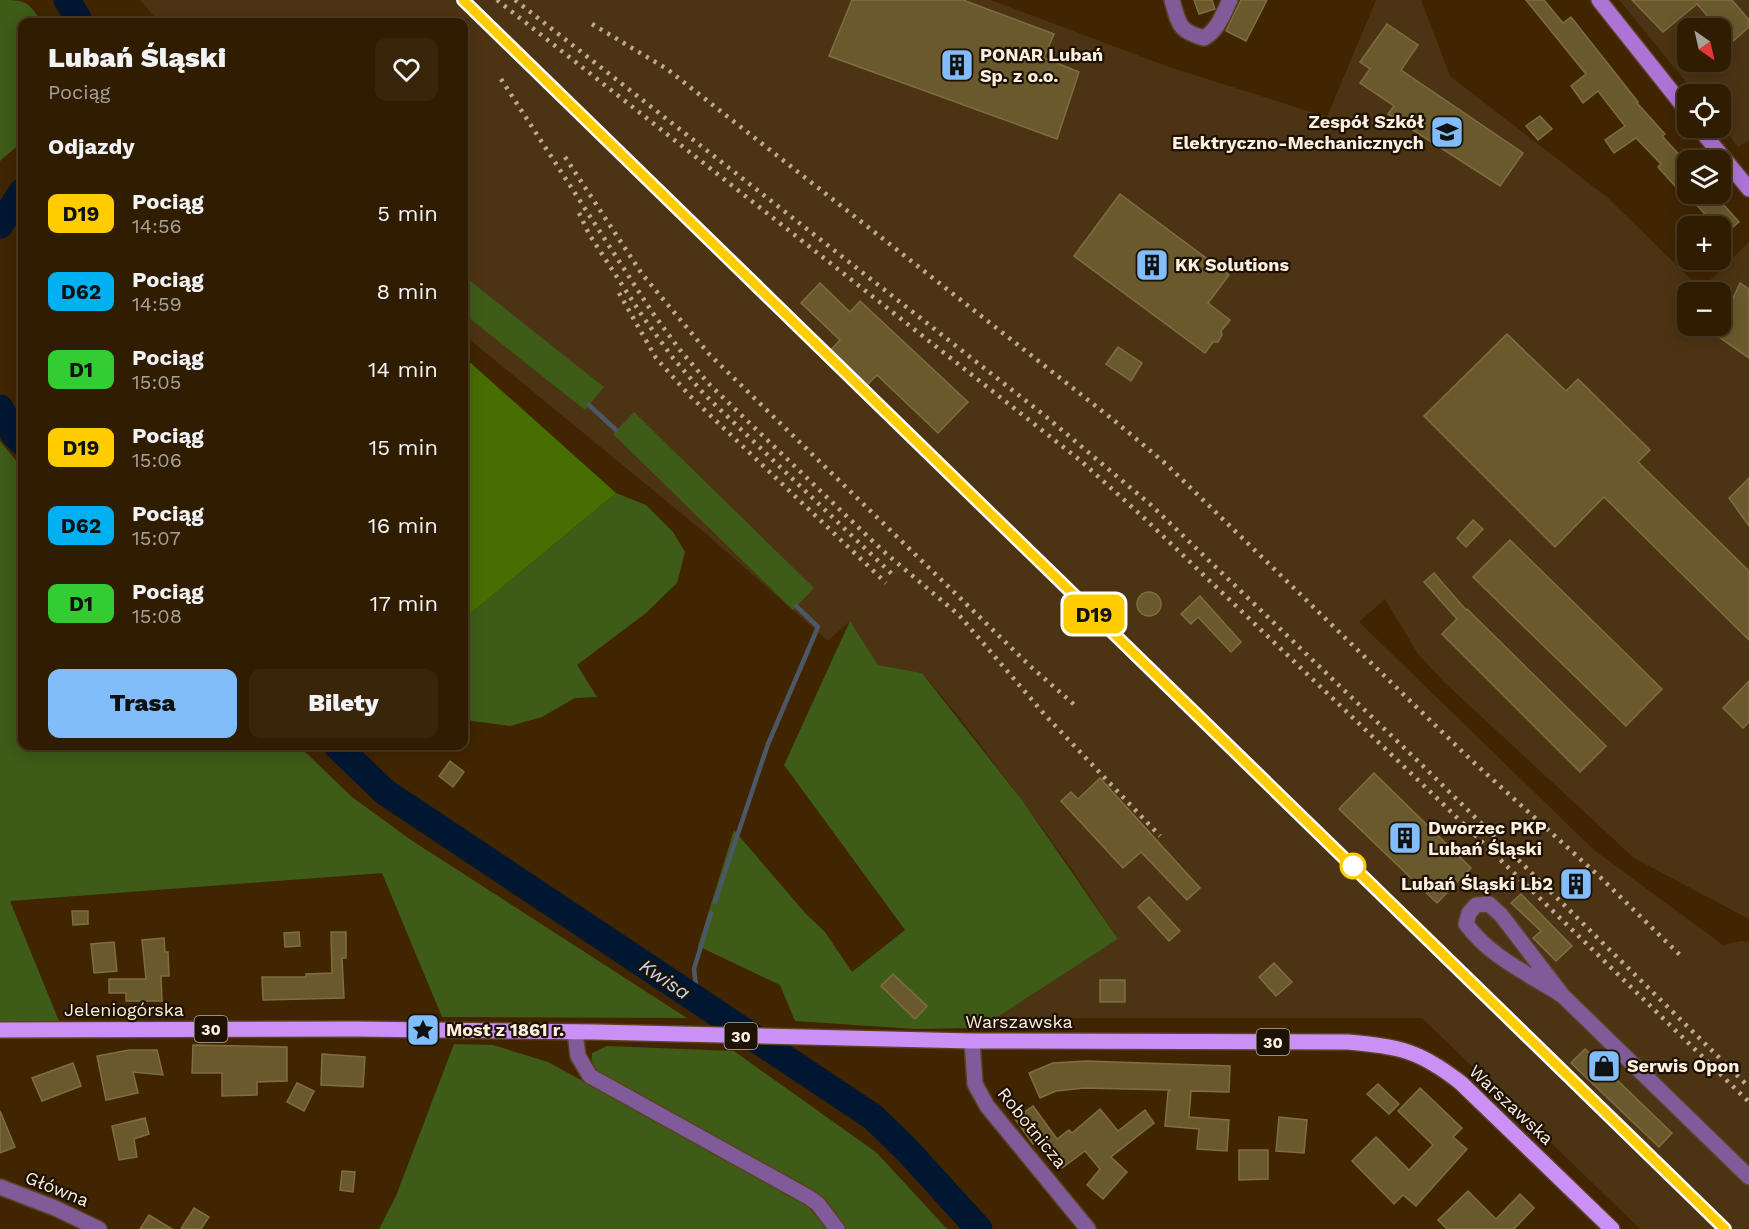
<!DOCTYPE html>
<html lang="pl">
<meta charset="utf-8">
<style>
body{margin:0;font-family:"Work Sans",sans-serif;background:#38250a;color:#f1f3f6;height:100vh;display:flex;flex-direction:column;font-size:22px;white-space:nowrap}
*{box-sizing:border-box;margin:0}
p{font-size:20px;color:#a8a199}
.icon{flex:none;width:33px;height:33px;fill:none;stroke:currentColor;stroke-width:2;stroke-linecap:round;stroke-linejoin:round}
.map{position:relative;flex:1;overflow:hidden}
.sheet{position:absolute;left:18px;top:18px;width:450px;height:732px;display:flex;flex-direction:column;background:#301c00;border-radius:12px;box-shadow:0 3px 15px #0003,0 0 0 2px #4b3a22}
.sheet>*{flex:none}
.badge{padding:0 12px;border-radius:9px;font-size:21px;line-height:39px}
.needle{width:39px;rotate:146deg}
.tools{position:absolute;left:1677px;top:18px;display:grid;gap:12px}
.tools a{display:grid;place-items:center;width:54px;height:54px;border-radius:12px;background:#301c00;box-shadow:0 3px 15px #0003,0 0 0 2px #4b3a22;font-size:30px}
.map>.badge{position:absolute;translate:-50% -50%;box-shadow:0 0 0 3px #fff}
h2{padding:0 30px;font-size:22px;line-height:54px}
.round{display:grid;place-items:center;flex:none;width:63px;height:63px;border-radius:12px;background:#38250a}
.overview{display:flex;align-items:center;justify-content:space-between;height:102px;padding:0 30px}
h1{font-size:28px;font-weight:800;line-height:45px}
.action{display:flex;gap:12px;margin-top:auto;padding:12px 30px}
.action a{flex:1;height:69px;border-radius:12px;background:#80bdfa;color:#111;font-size:24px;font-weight:800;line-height:69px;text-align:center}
.action a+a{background:#38250a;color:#f1f3f6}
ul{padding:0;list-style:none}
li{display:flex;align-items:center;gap:18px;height:78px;padding:0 30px}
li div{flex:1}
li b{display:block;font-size:22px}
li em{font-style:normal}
li .badge{min-width:66px;font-weight:700;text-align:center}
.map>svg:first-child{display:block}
.built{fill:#4c3313;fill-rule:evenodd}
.green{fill:#3e5b17;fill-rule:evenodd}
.forest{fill:#476e01}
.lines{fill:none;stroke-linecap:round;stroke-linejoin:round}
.stream{stroke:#4c5866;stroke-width:4.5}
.river{stroke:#001732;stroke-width:27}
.building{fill:#69592d;stroke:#7e6e42;stroke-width:1.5}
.minor-casing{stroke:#5b411f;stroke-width:18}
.secondary-casing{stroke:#5b411f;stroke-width:18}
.primary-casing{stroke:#5b411f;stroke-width:18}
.minor{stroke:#7f5c99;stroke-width:15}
.secondary{stroke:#ad74d6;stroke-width:15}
.primary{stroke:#ca90f5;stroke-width:15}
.rail{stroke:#bcaa93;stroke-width:4.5;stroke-dasharray:3 6;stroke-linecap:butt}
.line-casing{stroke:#fff;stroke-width:14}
.line{stroke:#fc0;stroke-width:9}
.stop-dot{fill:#fff;stroke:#fc0;stroke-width:3}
.labels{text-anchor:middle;stroke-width:4.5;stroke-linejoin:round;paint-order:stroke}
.shield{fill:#1e1204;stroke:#bbad9e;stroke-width:1.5}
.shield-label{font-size:16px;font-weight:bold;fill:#fef0e0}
.poi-label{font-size:18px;font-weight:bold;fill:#fef0e0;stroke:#1e1204;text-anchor:start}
.street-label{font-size:18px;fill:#fef0e0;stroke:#1e1204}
.water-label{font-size:20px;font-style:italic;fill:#c2d7ee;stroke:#1e1204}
</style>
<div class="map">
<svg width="1749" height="1229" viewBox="0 0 1749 1229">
<rect width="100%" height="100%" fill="#402500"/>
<!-- built -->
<g class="built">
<path d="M140 0H991L1166 66 1327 117 1376 0H1421L1450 76 1608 198 1701 289 1749 242V919L1634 858 1444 682 1418 654 1385 599 1359 622 1594 850 1723 945 1741 941 1749 942V1229H1640L1422 1018H996L1118 939 1071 868 1022 800 956 713 922 673 878 665 850 621 828 641 704 532 464 335V22H159ZM1688 292H1720V326H1688Z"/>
<path d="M1619 0H1749V140L1738 147 1721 125 1720 94H1696ZM1688 28H1720V62H1688Z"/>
</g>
<!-- green -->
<g class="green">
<path d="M0 0C27 0 27 1 42 22H22V142L0 161Z"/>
<path d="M464 276 604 387 585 410 464 314Z"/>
<path d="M634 412 814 588 793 610 613 434Z"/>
<path d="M0 441 22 468V746H299L352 797 411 840 687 1018 442 1017 382 873 10 901 59 1021 0 1022Z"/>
<path d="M616 493 646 505 673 532 685 552 677 583 646 613 577 665 597 697 575 698 542 717 510 726 472 721 464 716V619Z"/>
<path d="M850 621 878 665 922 673 1022 800 1118 939 996 1018 973 1028 916 1029 795 1021 780 985 698 946 734 830 806 914 825 932 852 972 905 930 784 765ZM892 974 927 1006 916 1018 881 986Z"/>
<path d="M454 1044 493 1045 548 1062 767 1181 809 1208 827 1229H379L396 1196Z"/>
<path d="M607 1046 734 1051 877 1153 947 1229H846L827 1203 815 1191 603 1077C596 1070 590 1064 592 1053Z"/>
</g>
<!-- forest -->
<path class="forest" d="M464 357 616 493 464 619Z"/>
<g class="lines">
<!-- stream -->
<g class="stream">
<path d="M589 405 616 430"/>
<path d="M715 902 768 744 818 627 796 606"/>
<path d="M698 1002 694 969 711 913"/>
</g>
<!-- river -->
<g class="river">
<path d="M67 0 80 22"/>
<path d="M0 225 22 192"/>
<path d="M0 408 14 434 22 442"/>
<path d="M337 746 385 792 873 1117 907 1150 979 1229"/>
</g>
</g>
<!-- building -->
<g class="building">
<path d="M852 0H963L1054 34 1044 58 1079 72 1057 139 829 56Z"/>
<path d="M1194 0H1212L1215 9 1199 14Z"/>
<path d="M1241 0H1267L1246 41 1226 31Z"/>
<path d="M1526 0H1544L1563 23 1571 17 1638 102 1637 103 1665 134 1662 136 1688 164V194H1714L1739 222 1720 238V226H1703L1710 220 1678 184 1675 186 1658 167 1661 164 1636 138 1614 153 1605 140 1625 126 1598 91 1583 103 1571 86 1586 74Z"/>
<path d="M1632 0H1732L1749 20V27L1731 43 1720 31V28H1718L1697 4 1663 32Z"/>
<path d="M1387 24 1418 45 1401 70 1523 153 1500 186 1388 114 1394 106 1360 83 1370 69 1360 62Z"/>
<path d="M1540 116 1552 129 1538 140 1526 126Z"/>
<path d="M1120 194 1229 275 1208 303 1230 320 1221 331 1222 335 1218 342H1213L1205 353 1074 256Z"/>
<path d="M820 283 850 312 860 301 968 402 938 433 877 375 866 386 829 352 840 340 801 303Z"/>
<path d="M1740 283 1749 289V358L1716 335Z"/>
<path d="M1507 334 1566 391 1578 379 1650 450 1638 462 1749 571V640L1604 497 1555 547 1424 416Z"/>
<path d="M1118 347 1142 363 1131 381 1106 364Z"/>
<path d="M1749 478V526L1729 498Z"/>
<path d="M1473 520 1483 529 1466 547 1457 538Z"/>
<path d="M1510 540 1662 689 1626 726 1473 577Z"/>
<path d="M1434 573 1466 610 1467 609 1606 746 1580 772 1442 634 1457 619 1424 582Z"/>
<circle cx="1149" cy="604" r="12"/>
<path d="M1200 596 1241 642 1231 652 1198 617 1191 624 1181 614Z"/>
<path d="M1749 681V722L1743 728 1723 708Z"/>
<path d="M450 761 464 772 453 787 439 776Z"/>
<path d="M1374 773 1471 868 1437 903 1339 809Z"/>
<path d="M1100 778 1200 888 1187 900 1141 852 1123 868 1061 801 1071 792 1078 799Z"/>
<path d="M1572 870 1590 888 1581 898 1562 880Z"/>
<path d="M1521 894 1572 946 1556 961 1533 938 1541 931 1511 903Z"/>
<path d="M1149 897 1180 931 1169 941 1138 907Z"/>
<path d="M72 911H88V924L73 925Z"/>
<path d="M299 932 300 946 285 947 284 933Z"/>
<path d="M331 932H346V958H342L344 998 263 1000 262 977H306V974L332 973Z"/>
<path d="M164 938 165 952H168L169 976H161L162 1001H126V993H109V979H146L142 940Z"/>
<path d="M114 942 117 971 94 973 91 944Z"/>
<path d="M1274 963 1292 982 1276 996 1259 977Z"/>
<path d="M893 974 927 1006 915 1019 881 986Z"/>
<rect x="1100" y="980" width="25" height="22"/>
<path d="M193 1045 287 1047V1081L257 1082V1095L222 1096V1073H192Z"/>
<path d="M1585 1049 1672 1133 1659 1147 1571 1063Z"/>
<path d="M129 1050H157L163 1075 133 1072 138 1093 106 1100 97 1056Z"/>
<path d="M322 1054 365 1057 363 1087 321 1085Z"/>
<path d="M1086 1061 1230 1066 1229 1092 1191 1091 1189 1117 1229 1120 1227 1151 1197 1149 1199 1129 1165 1126 1168 1092 1170 1090 1084 1088 1056 1091 1040 1098 1029 1073 1053 1063Z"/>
<path d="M73 1063 81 1086 42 1101 32 1078Z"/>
<path d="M297 1083 314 1091 304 1111 287 1102Z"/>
<path d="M1378 1084 1399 1104 1389 1114 1367 1094Z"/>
<path d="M1420 1088 1462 1128 1453 1137 1467 1149 1416 1206 1403 1195 1394 1204 1352 1161 1376 1137 1409 1170 1433 1145 1398 1111Z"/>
<path d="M1033 1106 1057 1139 1069 1130 1072 1133 1100 1109 1118 1131 1145 1110 1154 1123 1111 1157 1127 1172 1103 1199 1087 1185 1100 1169 1085 1151 1062 1168 1040 1139 1033 1144 1015 1119Z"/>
<path d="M0 1111 15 1147 0 1153Z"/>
<path d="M1279 1117 1307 1120 1304 1153 1276 1151Z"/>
<path d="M145 1118 149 1134 134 1139 137 1157 119 1160 112 1126Z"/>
<path d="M1239 1150H1268V1179L1239 1180Z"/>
<path d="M342 1171 355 1172 353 1192 340 1190Z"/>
<path d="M1468 1191 1496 1219 1520 1194 1534 1208 1514 1229H1447L1438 1220Z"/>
<path d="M194 1208 209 1217 201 1229H181Z"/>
<path d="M149 1215 172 1229H140Z"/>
</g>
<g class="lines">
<defs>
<g id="minor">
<path d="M1172 0C1179 24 1178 31 1204 38 1218 30 1223 14 1230 0"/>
<path d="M1563 996C1529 974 1490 957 1466 924L1469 913 1476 905 1489 904 1501 915 1563 996 1749 1177"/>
<path d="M575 1032 578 1056 590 1076 810 1198 818 1204 837 1229"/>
<path d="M972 1041 975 1084 987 1106 1088 1229"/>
<path d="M0 1187 55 1208 99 1229"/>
</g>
<g id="secondary">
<path d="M1599 0 1688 112"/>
<path d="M1699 128 1749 189"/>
</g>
<path id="primary" d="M0 1030 356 1029 595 1032 972 1041 1348 1042C1400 1047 1419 1050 1461 1083L1612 1229"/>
</defs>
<!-- minor casing -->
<use href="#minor" class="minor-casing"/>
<!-- secondary casing -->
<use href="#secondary" class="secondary-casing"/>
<!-- primary casing -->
<use href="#primary" class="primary-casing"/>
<!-- minor -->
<use href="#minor" class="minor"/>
<!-- secondary -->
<use href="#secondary" class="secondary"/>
<!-- primary -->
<use href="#primary" class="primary"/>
<!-- rail -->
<g class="rail">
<path d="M463 0 1725 1229"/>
<path d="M497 0 1081 461 1143 517 1442 803 1749 1102"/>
<path d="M515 0 1044 415 1151 505 1421 764 1749 1087"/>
<path d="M592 24 667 69 1116 422 1166 464 1470 759 1600 877 1683 958"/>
<path d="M501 79 652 312 680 350 710 385 883 551 959 615 1045 715 1160 836"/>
<path d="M565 157 642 274 709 354 1030 666 1077 707"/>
<path d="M579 213 589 234 643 317 673 358 704 394 895 577"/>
<path d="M619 293 656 358 690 396 886 583"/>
</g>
</g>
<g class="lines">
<defs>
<path id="line" d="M463 0 1725 1229"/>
</defs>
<!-- line casing -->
<use href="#line" class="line-casing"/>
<!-- line -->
<use href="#line" class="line"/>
</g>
<!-- icons -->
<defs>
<symbol id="building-square" viewBox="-11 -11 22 22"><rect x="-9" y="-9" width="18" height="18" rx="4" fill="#80bdfa" stroke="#1e1204"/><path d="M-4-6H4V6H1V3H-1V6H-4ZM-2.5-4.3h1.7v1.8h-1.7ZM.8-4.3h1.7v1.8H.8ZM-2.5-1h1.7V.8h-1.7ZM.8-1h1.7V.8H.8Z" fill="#111"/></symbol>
<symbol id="school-square" viewBox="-11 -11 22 22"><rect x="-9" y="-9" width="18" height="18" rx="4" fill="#80bdfa" stroke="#1e1204"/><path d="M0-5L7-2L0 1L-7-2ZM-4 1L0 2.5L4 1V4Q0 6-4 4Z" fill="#111"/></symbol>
<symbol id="sight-square" viewBox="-11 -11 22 22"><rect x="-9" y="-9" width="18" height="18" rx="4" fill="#80bdfa" stroke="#1e1204"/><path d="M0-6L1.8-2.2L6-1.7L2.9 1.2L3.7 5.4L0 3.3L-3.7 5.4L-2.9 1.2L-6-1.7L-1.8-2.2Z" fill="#111"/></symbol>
<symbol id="shop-square" viewBox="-11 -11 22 22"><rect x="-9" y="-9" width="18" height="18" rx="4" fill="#80bdfa" stroke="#1e1204"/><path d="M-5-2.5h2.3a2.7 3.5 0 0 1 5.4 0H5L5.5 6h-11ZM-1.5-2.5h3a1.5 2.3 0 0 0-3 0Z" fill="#111"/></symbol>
</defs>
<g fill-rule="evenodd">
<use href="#building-square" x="938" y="46" width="38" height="38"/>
<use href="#school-square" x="1428" y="113" width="38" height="38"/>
<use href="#building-square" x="1133" y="246" width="38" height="38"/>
<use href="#building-square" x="1386" y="819" width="38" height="38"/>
<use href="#building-square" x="1557" y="865" width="38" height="38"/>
<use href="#sight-square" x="404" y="1011" width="38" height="38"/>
<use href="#shop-square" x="1585" y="1047" width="38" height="38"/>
</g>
<!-- markers -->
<circle class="stop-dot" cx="1353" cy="866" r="12"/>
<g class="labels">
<!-- shield labels -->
<g class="shield">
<rect x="194.5" y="1016" width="33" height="26" rx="4.5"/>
<rect x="724.5" y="1023" width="33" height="26" rx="4.5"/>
<rect x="1256.5" y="1029" width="33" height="26" rx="4.5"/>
</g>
<g class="shield-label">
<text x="211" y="1035">30</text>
<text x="741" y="1042">30</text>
<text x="1273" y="1048">30</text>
</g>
<!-- poi labels -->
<g class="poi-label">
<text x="980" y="61">PONAR Lubań<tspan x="980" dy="21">Sp. z o.o.</tspan></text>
<text x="1424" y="128" text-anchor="end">Zespół Szkół<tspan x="1424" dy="21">Elektryczno-Mechanicznych</tspan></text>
<text x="1175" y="271">KK Solutions</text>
<text x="1428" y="834">Dworzec PKP<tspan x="1428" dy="21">Lubań Śląski</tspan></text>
<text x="1553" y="890" text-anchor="end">Lubań Śląski Lb2</text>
<text x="446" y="1036">Most z 1861 r.</text>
<text x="1627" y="1072">Serwis Opon</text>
</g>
<!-- street labels -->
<g class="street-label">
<text x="124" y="1016">Jeleniogórska</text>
<text x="1019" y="1028">Warszawska</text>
<text transform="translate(1511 1105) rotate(43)" y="6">Warszawska</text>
<text transform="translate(1032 1128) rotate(51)" y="6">Robotnicza</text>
<text transform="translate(57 1189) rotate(22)" y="6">Główna</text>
</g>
<!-- water labels -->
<g class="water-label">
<text transform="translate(665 979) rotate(34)" y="7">Kwisa</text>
</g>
</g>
</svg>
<div class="tools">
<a><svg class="needle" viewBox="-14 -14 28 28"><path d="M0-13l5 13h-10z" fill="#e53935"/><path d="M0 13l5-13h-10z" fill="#a8a199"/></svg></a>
<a><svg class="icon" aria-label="locate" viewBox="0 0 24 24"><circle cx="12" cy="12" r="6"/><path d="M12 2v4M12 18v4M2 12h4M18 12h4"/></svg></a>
<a><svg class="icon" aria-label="layers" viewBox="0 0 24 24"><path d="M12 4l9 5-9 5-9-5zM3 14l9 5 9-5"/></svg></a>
<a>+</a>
<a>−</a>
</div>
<b class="badge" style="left:1094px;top:614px;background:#fc0;color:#111">D19</b>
<section class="sheet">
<div class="overview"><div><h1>Lubań Śląski</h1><p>Pociąg</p></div><a class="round"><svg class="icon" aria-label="heart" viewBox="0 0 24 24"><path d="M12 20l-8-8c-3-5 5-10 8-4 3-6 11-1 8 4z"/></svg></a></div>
<h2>Odjazdy</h2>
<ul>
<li><span class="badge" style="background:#fc0;color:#111">D19</span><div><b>Pociąg</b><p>14:56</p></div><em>5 min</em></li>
<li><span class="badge" style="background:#00b0f0;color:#111">D62</span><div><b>Pociąg</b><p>14:59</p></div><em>8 min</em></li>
<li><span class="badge" style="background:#3c3;color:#111">D1</span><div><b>Pociąg</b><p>15:05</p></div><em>14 min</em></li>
<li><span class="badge" style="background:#fc0;color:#111">D19</span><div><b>Pociąg</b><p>15:06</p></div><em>15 min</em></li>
<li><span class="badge" style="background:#00b0f0;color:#111">D62</span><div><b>Pociąg</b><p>15:07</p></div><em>16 min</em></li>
<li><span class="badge" style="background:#3c3;color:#111">D1</span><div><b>Pociąg</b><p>15:08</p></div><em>17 min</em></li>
</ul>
<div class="action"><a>Trasa</a><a>Bilety</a></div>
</section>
</div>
